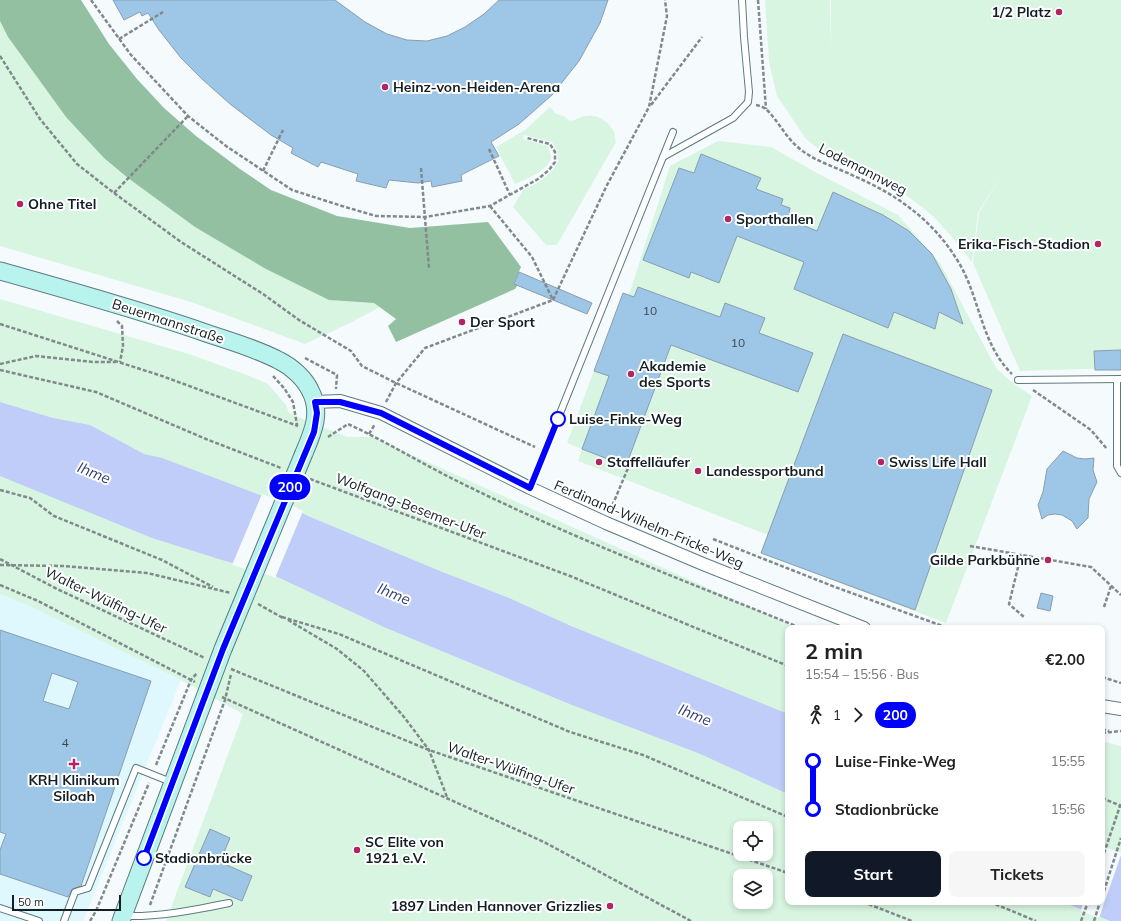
<!DOCTYPE html>
<meta charset="utf-8">
<style>
body{margin:0;font-family:Mulish,sans-serif;background:#f6f6f6;color:#222;height:100vh;display:flex;flex-direction:column;font-size:15px;white-space:nowrap}
*{box-sizing:border-box;margin:0}
p{font-size:13px;color:#767676}
.icon{flex:none;width:22px;height:22px;fill:none;stroke:currentColor;stroke-width:2;stroke-linecap:round;stroke-linejoin:round}
.map{position:relative;flex:1;overflow:hidden}
.side{position:absolute;left:785px;top:625px;width:320px;height:280px;display:flex;flex-direction:column;background:#fff;border-radius:8px;box-shadow:0 2px 6px #0003}
.side>*{flex:none}
.badge{padding:0 8px;border-radius:13px;font-size:14px;line-height:26px}
.buttons{position:absolute;left:733px;top:821px;display:grid;gap:8px}
.buttons a{display:grid;place-items:center;width:40px;height:40px;border-radius:8px;background:#fff;box-shadow:0 2px 6px #0003;font-size:20px}
.scale{position:absolute;left:12px;bottom:10px;width:109px;box-sizing:border-box;padding-left:4px;border:2px solid #131f22;border-top:0;font-size:11px;line-height:14px;white-space:nowrap;color:#131f22;-webkit-text-stroke:3px #fff;paint-order:stroke}
.map>.badge{position:absolute;translate:-50% -50%;box-shadow:0 0 0 2px #fff}
.legs{display:flex;align-items:center;gap:6px;height:44px;padding:0 20px;font-size:13px}
.legs p{margin-inline-start:auto}
.head{display:flex;align-items:center;justify-content:space-between;height:68px;padding:0 20px}
h1{font-size:22px;font-weight:700;line-height:30px}
.button{display:flex;gap:8px;margin-top:auto;padding:8px 20px}
.button a{flex:1;height:46px;border-radius:8px;background:#111827;color:#fff;font-size:16px;font-weight:700;line-height:46px;text-align:center}
.button a+a{background:#f6f6f6;color:#222}
ul{padding:0 20px;list-style:none}
li{display:flex;align-items:center;gap:14px;height:48px;font-size:15px}
li i{display:grid;place-items:center;width:6px;height:100%;margin:0 5px;background:currentColor}
li i::after{content:'';width:10px;height:10px;margin:-5px;border:3px solid;border-radius:50%;background:#fff}
li p{margin-inline-start:auto}
li:first-child i{background:linear-gradient(#0000 50%,currentColor 0)}
li:last-child i{background:linear-gradient(currentColor 50%,#0000 0)}
.map>svg:first-child{display:block}
.built{fill:#dff8fe}
.green{fill:#d8f5e1;fill-rule:evenodd}
.forest{fill:#94c0a2}
.water{fill:#c0cdf9}
.pier{fill:#f5fbfd}
.building{fill:#9ec6e7;stroke:#889eb0;fill-rule:evenodd}
.lines{fill:none;stroke-linecap:round;stroke-linejoin:round}
.lane-casing{stroke:#5d7a81;stroke-width:8}
.street-casing{stroke:#5d7a81;stroke-width:14}
.secondary-casing{stroke:#5d7a81;stroke-width:19}
.path{stroke:#80898b;stroke-width:2.5;stroke-dasharray:4 2;stroke-linecap:butt}
.lane{stroke:#fff;stroke-width:6}
.street{stroke:#fff;stroke-width:12}
.secondary{stroke:#b8f3ed;stroke-width:17}
.secondary-bridge-casing{stroke:#5d7a81;stroke-width:19;stroke-linecap:butt}
.path-bridge{stroke:#80898b;stroke-width:2.5;stroke-dasharray:4 2;stroke-linecap:butt}
.secondary-bridge{stroke:#b8f3ed;stroke-width:17}
.line-1-casing{stroke:#fff;stroke-width:9}
.line-1{stroke:#00f;stroke-width:6}
.poi-dot{fill:#b02562;stroke:#fff;stroke-width:1.5}
.stop-1-dot{fill:#fff;stroke:#00f;stroke-width:2}
.labels{text-anchor:middle;stroke-width:4;stroke-linejoin:round;paint-order:stroke}
.number-label{font-size:12px;fill:#364953}
.poi-label{font-size:14px;font-weight:bold;fill:#131f22;stroke:#fff;text-anchor:start}
.street-label{font-size:14px;fill:#131f22;stroke:#fff}
.stop-label{font-size:14px;font-weight:bold;fill:#131f22;stroke:#fff;text-anchor:start}
.water-label{font-size:15px;font-style:italic;fill:#354178;stroke:#fff}
</style>
<div class="map">
<svg width="1121" height="921" viewBox="0 0 1121 921">
<rect width="100%" height="100%" fill="#f5fbfd"/>
<!-- built -->
<path class="built" d="M0 594 34 608 181 680 83 921H0Z"/>
<!-- green -->
<g class="green">
<path d="M765 0H830L831 51V0H1121V368L1020 371 973 263 979 213 1003 172 1004 169 1003 172 978 213 972 262 951 236 933 216 910 198 867 172 826 155 806 139 777 96 769 62Z"/>
<path d="M0 21 8 37 66 117 329 300 374 303 380 307 350 323 305 344 191 302 0 246Z"/>
<path d="M550 107 556 114 564 116 570 121C576 120 580 117 585 116 596 113 610 122 614 132 615 135 615 139 616 142L557 245H546L513 207 523 190 539 182 551 172 558 162 557 150 552 142 524 135 523 139 548 146C549 150 551 154 551 158 547 172 526 179 515 184L496 147 525 130Z"/>
<path d="M718 141 771 147 817 173 898 215 940 263 996 368 1014 384 1032 396 946 623 761 553 768 535 578 461 582 449 567 443 623 293 629 295 670 166Z"/>
<path d="M0 299 189 354 247 375 268 384 286 405 289 413 347 437H372L797 628H788V902H1102V741L1121 746V921H166L243 714 181 680 34 608 0 594ZM740 828H766V854H740ZM740 876H766V902H740Z"/>
</g>
<!-- forest -->
<path class="forest" d="M0 0H81L109 44 137 79 164 108 196 136 240 169 271 190 337 216 410 228 488 222 521 267 514 283 518 285 515 289 396 342 388 326 396 319 374 303 329 300 266 269 195 227 128 178 104 158 66 117 8 37 0 21Z"/>
<!-- water -->
<g class="water">
<path d="M0 402 53 418 90 425 144 454 162 458 289 506 308 516 435 569 509 598 571 626 788 714V794L698 753 572 705 386 628 269 573 222 560 152 538 0 476Z"/>
<path d="M1102 848 1121 855V921H1110L1063 902H1102Z"/>
</g>
<!-- pier -->
<g class="pier">
<path d="M262 494 290 504 303 511 275 578 268 575 232 565Z"/>
<path d="M1102 846 1121 853V855L1099 918 1081 911 1083 902H1102Z"/>
</g>
<!-- building -->
<g class="building">
<path d="M113 0H335L365 22 387 34 407 40 427 41 447 36 465 27 484 14 499 0H608L600 23 579 61 552 95 519 124 491 142 499 156 461 175 462 181 432 187 431 181 418 183 389 180 386 188 356 181 358 174 321 162 318 167 291 153 293 148 271 135 230 104 202 79 181 58 159 30 148 13 142 16 140 12 124 20Z"/>
<path d="M701 154 761 178 756 189 783 199 781 205 790 208 789 212 797 216 795 222 817 231 833 192 883 215 909 231 932 254 951 289 963 324 939 312 935 329 894 312 888 328 794 289 804 262 737 236 719 283 691 272 689 278 643 260 679 168 694 173Z"/>
<path d="M519 272 592 303 587 314 514 284Z"/>
<path d="M638 287 720 317 725 303 765 318 759 333 813 353 798 392 671 345 626 466 582 449 609 376 594 371 623 293 634 297Z"/>
<path d="M843 334 992 390 915 610 761 553Z"/>
<path d="M1121 350V370H1095L1094 351Z"/>
<path d="M1063 451 1077 458 1085 459 1094 458 1093 470 1097 482 1089 499 1088 518 1077 529 1072 521 1062 515 1055 514 1048 515 1042 519 1038 505 1043 492 1047 469Z"/>
<path d="M1041 593 1053 596 1050 611 1037 608Z"/>
<path d="M0 630 151 681 81 886 72 889 68 897 0 874V850L6 834 0 832ZM52 673 78 682 69 709 43 701Z"/>
<path d="M210 829 230 838 220 862 252 876 242 901 213 889 210 897 185 887Z"/>
</g>
<g class="lines">
<defs>
<g id="lane">
<path d="M663 157 733 118 748 102 749 92 744 37 742 0"/>
<path d="M1117 379V466L1121 473"/>
<path d="M1018 380 1121 379"/>
<path d="M530 488 673 132"/>
<path d="M0 908 39 921"/>
<path d="M124 916C160 917 194 910 229 903"/>
<path d="M64 921 75 892 88 888 136 768 171 782"/>
</g>
<g id="street">
<path d="M315 402 340 401 381 413 530 488 606 523 703 564 864 628"/>
<path d="M1102 706 1121 709"/>
</g>
<g id="secondary">
<path d="M0 271C68 290 136 309 203 332 229 341 256 348 280 361 292 367 304 378 310 390 322 412 313 432 304 453"/>
<path d="M121 921 223 649"/>
</g>
</defs>
<!-- lane casing -->
<use href="#lane" class="lane-casing"/>
<!-- street casing -->
<use href="#street" class="street-casing"/>
<!-- secondary casing -->
<use href="#secondary" class="secondary-casing"/>
<!-- path -->
<g class="path">
<path d="M91 0 131 55 188 116 226 146 292 190 342 206 376 216 425 217 490 206 538 179 549 170 555 162V152L550 144 527 138"/>
<path d="M758 0 766 109"/>
<path d="M119 39 163 12"/>
<path d="M0 56 40 119 77 164 114 193 181 242 263 294 299 320 351 351 362 366 396 383 535 447"/>
<path d="M651 105 702 37"/>
<path d="M756 105C760 106 764 107 767 110 779 122 786 138 800 149 816 162 836 167 854 176 898 195 934 221 959 263 980 298 981 344 1012 374"/>
<path d="M489 149 510 195"/>
<path d="M421 168 429 268"/>
<path d="M263 171 283 130"/>
<path d="M114 193 188 116"/>
<path d="M490 206 532 257 553 300 607 185 649 107 667 16 665 0"/>
<path d="M117 321 122 326 123 346 120 362"/>
<path d="M0 324 162 376 298 426"/>
<path d="M305 358 337 375 336 389"/>
<path d="M0 364 36 356 93 362H116"/>
<path d="M0 370 96 392 206 439 281 468"/>
<path d="M273 376 284 388 293 402 297 425"/>
<path d="M1033 390 1091 430 1107 449"/>
<path d="M386 402 396 383 425 348 553 300"/>
<path d="M369 434 375 424"/>
<path d="M328 437 348 424C385 441 419 462 455 480 567 536 685 581 801 628"/>
<path d="M310 479 570 576 788 666"/>
<path d="M0 490 30 498 54 516 162 560 213 587"/>
<path d="M610 511 631 461 641 459"/>
<path d="M713 539 835 587 948 628"/>
<path d="M970 546 1091 567 1121 595"/>
<path d="M1021 555 1009 604 1024 617"/>
<path d="M0 559 57 589 205 658"/>
<path d="M0 565 63 566 147 573 231 593"/>
<path d="M0 585 38 601 195 682"/>
<path d="M258 604 283 618"/>
<path d="M1104 607 1111 586"/>
<path d="M282 617 339 634 570 732 643 755 788 817"/>
<path d="M288 620 337 649 364 671 404 717 429 750 447 797"/>
<path d="M231 669 429 750 788 873"/>
<path d="M1102 677 1121 683"/>
<path d="M222 697 544 842 691 921"/>
<path d="M1102 729 1109 731"/>
<path d="M1102 733 1121 731"/>
<path d="M156 765 191 680 197 673"/>
<path d="M1102 798 1121 806"/>
<path d="M1102 897 1121 838"/>
<path d="M863 902 912 921"/>
<path d="M990 902 1036 921"/>
<path d="M150 905 225 700 231 674"/>
<path d="M90 921 96 911 149 783"/>
<path d="M1081 921 1088 902"/>
<path d="M1094 921 1100 902"/>
</g>
<!-- lane -->
<use href="#lane" class="lane"/>
<!-- street -->
<use href="#street" class="street"/>
<!-- secondary -->
<use href="#secondary" class="secondary"/>
<defs>
<path id="secondary-bridge" d="M223 649 304 453"/>
</defs>
<!-- secondary-bridge casing -->
<use href="#secondary-bridge" class="secondary-bridge-casing"/>
<!-- path-bridge -->
<path class="path-bridge" d="M1102 859 1121 803"/>
<!-- secondary-bridge -->
<use href="#secondary-bridge" class="secondary-bridge"/>
</g>
<g class="lines">
<defs>
<path id="line-1" d="M144 858 223 649 314 432 317 413 315 402H340L381 413 530 488 558 419"/>
</defs>
<!-- line-1 casing -->
<use href="#line-1" class="line-1-casing"/>
<!-- line-1 -->
<use href="#line-1" class="line-1"/>
</g>
<!-- markers -->
<g class="poi-dot">
<circle cx="1059" cy="12" r="4"/>
<circle cx="385" cy="87" r="4"/>
<circle cx="20" cy="204" r="4"/>
<circle cx="728" cy="219" r="4"/>
<circle cx="1098" cy="244" r="4"/>
<circle cx="462" cy="322" r="4"/>
<circle cx="631" cy="374" r="4"/>
<circle cx="599" cy="462" r="4"/>
<circle cx="881" cy="462" r="4"/>
<circle cx="698" cy="471" r="4"/>
<circle cx="1048" cy="560" r="4"/>
<path d="M72 758h4v4h4v4h-4v4h-4v-4h-4v-4h4z"/>
<circle cx="357" cy="850" r="4"/>
<circle cx="610" cy="906" r="4"/>
</g>
<g class="stop-1-dot">
<circle cx="558" cy="419" r="7"/>
<circle cx="144" cy="858" r="7"/>
</g>
<g class="labels">
<!-- number labels -->
<g class="number-label">
<text x="650" y="315">10</text>
<text x="738" y="347">10</text>
<text x="65" y="747">4</text>
</g>
<!-- poi labels -->
<g class="poi-label">
<text x="1051" y="17" text-anchor="end">1/2 Platz</text>
<text x="393" y="92">Heinz-von-Heiden-Arena</text>
<text x="28" y="209">Ohne Titel</text>
<text x="736" y="224">Sporthallen</text>
<text x="1090" y="249" text-anchor="end">Erika-Fisch-Stadion</text>
<text x="470" y="327">Der Sport</text>
<text x="639" y="371">Akademie<tspan x="639" dy="16">des Sports</tspan></text>
<text x="607" y="467">Staffelläufer</text>
<text x="889" y="467">Swiss Life Hall</text>
<text x="706" y="476">Landessportbund</text>
<text x="1040" y="565" text-anchor="end">Gilde Parkbühne</text>
<text x="74" y="785" text-anchor="middle">KRH Klinikum<tspan x="74" dy="16">Siloah</tspan></text>
<text x="365" y="847">SC Elite von<tspan x="365" dy="16">1921 e.V.</tspan></text>
<text x="602" y="911" text-anchor="end">1897 Linden Hannover Grizzlies</text>
</g>
<!-- street labels -->
<g class="street-label">
<text transform="translate(863 169) rotate(27)" y="5">Lodemannweg</text>
<text transform="translate(168 321) rotate(18)" y="5">Beuermannstraße</text>
<text transform="translate(411 506) rotate(21)" y="5">Wolfgang-Besemer-Ufer</text>
<text transform="translate(649 524) rotate(23)" y="5">Ferdinand-Wilhelm-Fricke-Weg</text>
<text transform="translate(106 600) rotate(26)" y="5">Walter-Wülfing-Ufer</text>
<text transform="translate(511 768) rotate(19)" y="5">Walter-Wülfing-Ufer</text>
</g>
<!-- stop labels -->
<g class="stop-label">
<text x="569" y="424">Luise-Finke-Weg</text>
<text x="155" y="863">Stadionbrücke</text>
</g>
<!-- water labels -->
<g class="water-label">
<text transform="translate(94 473) rotate(22)" y="5">Ihme</text>
<text transform="translate(394 594) rotate(22)" y="5">Ihme</text>
<text transform="translate(695 715) rotate(22)" y="5">Ihme</text>
</g>
</g>
</svg>
<div class="buttons">
<a><svg class="icon" aria-label="locate" viewBox="0 0 24 24"><circle cx="12" cy="12" r="6"/><path d="M12 2v4M12 18v4M2 12h4M18 12h4"/></svg></a>
<a><svg class="icon" aria-label="layers" viewBox="0 0 24 24"><path d="M12 4l9 5-9 5-9-5zM3 14l9 5 9-5"/></svg></a>
</div>
<div class="scale">50 m</div>
<b class="badge" style="left:290px;top:487px;background:#00f;color:#fff">200</b>
<section class="side">
<div class="head"><div><h1>2 min</h1><p>15:54 – 15:56 · Bus</p></div><b>€2.00</b></div>
<div class="legs"><svg class="icon" aria-label="walk" viewBox="0 0 24 24"><circle cx="13" cy="4" r="2"/><path d="M13 8l-2 6 4 7M11 14l-3 7M7 12l3-4h3l4 4"/></svg>1<svg class="icon" aria-label="forward" viewBox="0 0 24 24"><path d="M9 5l7 7-7 7"/></svg><b class="badge" style="background:#00f;color:#fff">200</b></div>
<ul>
<li><i style="color:#00f"></i><b>Luise-Finke-Weg</b><p>15:55</p></li>
<li><i style="color:#00f"></i><b>Stadionbrücke</b><p>15:56</p></li>
</ul>
<div class="button"><a>Start</a><a>Tickets</a></div>
</section>
</div>
